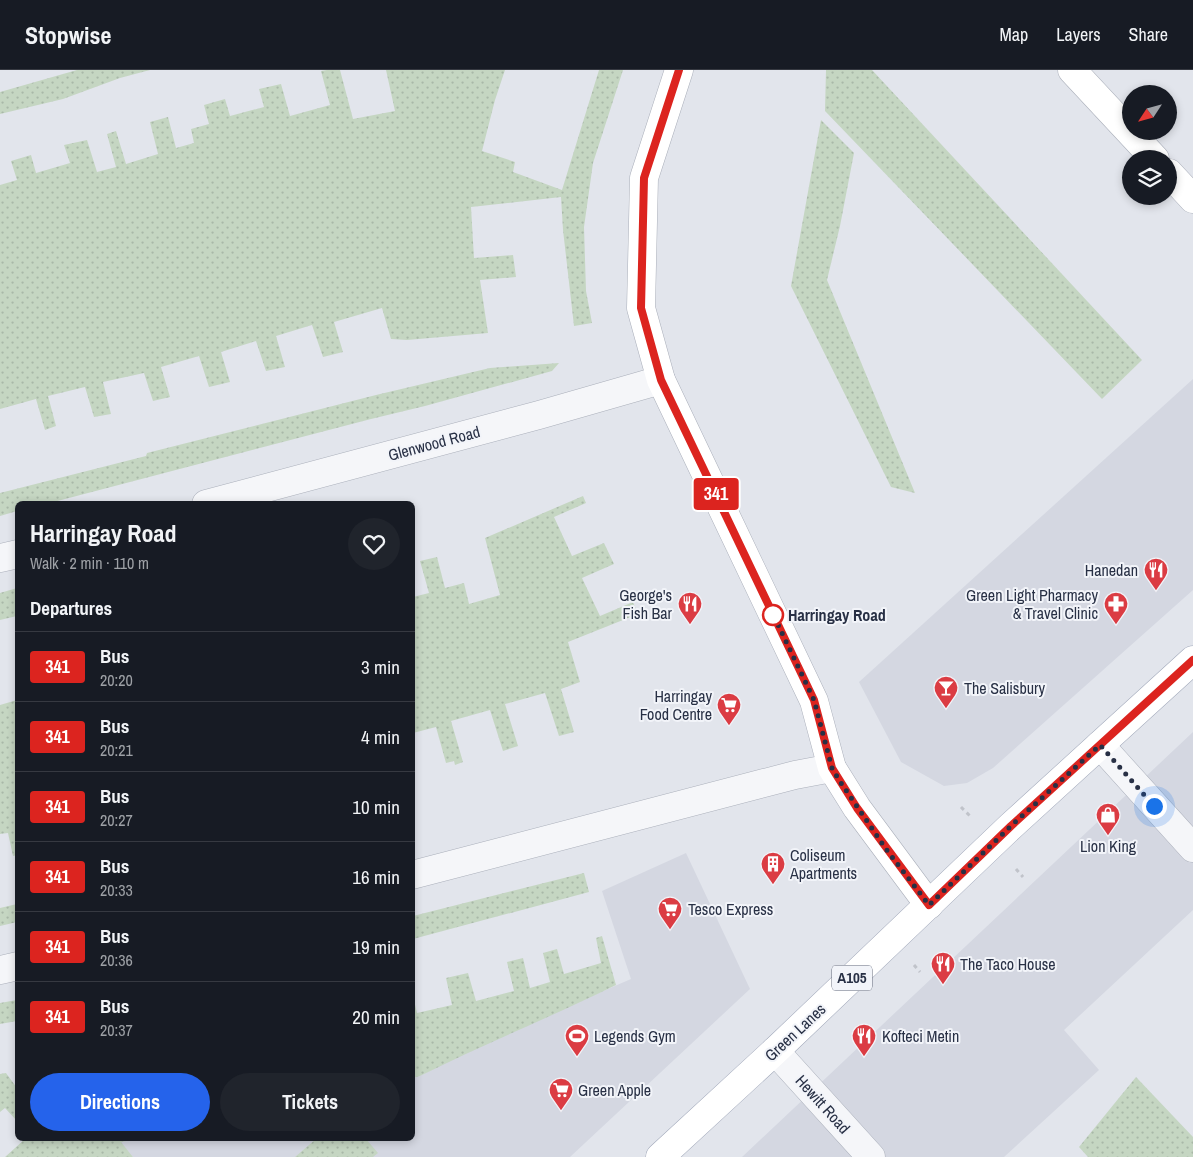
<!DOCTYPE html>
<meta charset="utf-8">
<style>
body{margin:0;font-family:"Archivo Narrow",sans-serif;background:#20242c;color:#f1f3f6;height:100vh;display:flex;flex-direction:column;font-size:19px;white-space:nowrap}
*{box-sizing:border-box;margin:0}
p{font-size:16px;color:#9ea1a6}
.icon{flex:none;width:28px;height:28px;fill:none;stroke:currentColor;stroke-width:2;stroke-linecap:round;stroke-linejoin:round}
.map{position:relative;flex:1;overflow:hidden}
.panel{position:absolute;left:15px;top:431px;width:400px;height:640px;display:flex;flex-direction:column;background:#171b24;border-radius:8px;box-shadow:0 2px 8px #0003}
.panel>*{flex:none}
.badge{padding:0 10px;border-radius:4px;font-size:18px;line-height:32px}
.needle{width:32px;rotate:234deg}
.tools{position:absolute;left:1122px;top:15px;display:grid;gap:10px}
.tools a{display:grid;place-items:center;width:55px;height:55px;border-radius:50%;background:#171b24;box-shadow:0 2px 8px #0003;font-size:25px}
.you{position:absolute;width:25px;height:25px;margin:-12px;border:4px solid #fff;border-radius:50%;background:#1a73e8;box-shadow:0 0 0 8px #1a73e833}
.map>.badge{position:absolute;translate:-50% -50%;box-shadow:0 0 0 2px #fff}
h2{padding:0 15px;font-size:19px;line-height:45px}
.round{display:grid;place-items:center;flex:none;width:52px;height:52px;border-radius:26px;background:#20242c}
.head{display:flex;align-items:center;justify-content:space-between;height:85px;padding:0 15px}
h1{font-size:24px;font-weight:700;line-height:38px}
.button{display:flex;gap:10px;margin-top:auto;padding:10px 15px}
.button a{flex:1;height:58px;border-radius:30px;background:#2563eb;color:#fff;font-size:20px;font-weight:700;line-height:58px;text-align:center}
.button a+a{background:#20242c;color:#f1f3f6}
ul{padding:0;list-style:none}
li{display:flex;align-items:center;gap:15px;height:70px;padding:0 15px;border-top:1px solid #363941}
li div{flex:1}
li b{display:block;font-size:19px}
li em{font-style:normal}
li .badge{min-width:55px;font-weight:700;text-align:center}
header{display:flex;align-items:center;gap:30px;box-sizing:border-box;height:70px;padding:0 25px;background:#171b24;border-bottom:1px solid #363941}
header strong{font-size:24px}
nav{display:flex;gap:28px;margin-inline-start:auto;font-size:18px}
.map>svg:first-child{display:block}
.built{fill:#d4d7e1}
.green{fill:url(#green-dots)}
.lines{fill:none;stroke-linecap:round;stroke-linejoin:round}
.street-casing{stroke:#aaafba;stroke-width:29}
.secondary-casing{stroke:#aaafba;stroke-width:29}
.primary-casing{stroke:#a0a7b9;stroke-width:29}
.path{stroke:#c0c3ca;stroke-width:3;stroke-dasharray:4 4;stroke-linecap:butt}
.street{stroke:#f5f6f9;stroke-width:28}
.secondary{stroke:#fff;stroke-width:28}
.primary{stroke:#fff;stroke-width:28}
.line-casing{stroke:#fff;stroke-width:11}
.line{stroke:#dc241f;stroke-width:8}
.walk{stroke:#283045;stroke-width:5;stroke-dasharray:0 9}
.stop-dot{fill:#fff;stroke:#dc241f;stroke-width:2.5}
.labels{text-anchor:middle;stroke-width:4;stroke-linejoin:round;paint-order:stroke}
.shield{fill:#f2f4f9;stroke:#656b7b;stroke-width:1}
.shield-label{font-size:15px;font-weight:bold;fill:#283045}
.street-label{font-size:16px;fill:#283045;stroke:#f2f4f9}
.poi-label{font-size:16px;fill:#283045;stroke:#f2f4f9;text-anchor:start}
.stop-label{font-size:16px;font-weight:bold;fill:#283045;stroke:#f2f4f9;text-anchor:start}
</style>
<header>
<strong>Stopwise</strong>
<nav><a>Map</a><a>Layers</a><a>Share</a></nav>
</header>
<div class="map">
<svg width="1193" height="1087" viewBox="0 0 1193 1087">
<defs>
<pattern id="green-dots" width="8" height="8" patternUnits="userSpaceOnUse" patternTransform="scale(1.25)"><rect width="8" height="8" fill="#c5d6c2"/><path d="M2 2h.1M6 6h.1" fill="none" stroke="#a9b8a8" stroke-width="1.8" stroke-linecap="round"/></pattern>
</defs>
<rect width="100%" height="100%" fill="#e2e5ec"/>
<!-- built -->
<g class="built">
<path d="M1193 309V520L993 698 967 713 944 716 901 692 859 612Z"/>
<path d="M1193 662V840L1064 960 1099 1000 1004 1087H742Z"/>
<path d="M686 783 750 919 570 1087H133L120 1072 137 1069H412L413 1008 420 1006 476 976 631 909 602 821Z"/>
</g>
<!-- green -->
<g class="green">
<path d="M77 0H150L120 8 63 29 0 44V22Z"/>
<path d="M327 0H340L353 49 395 41 386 0H505L495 30 482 81 515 92 513 102 562 120 599 0H623L593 93 584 157 586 221 592 253 574 256 563 160 561 127 471 137 474 188 513 185 516 207 480 210 488 263 407 270 391 269 382 238 334 252 343 282 323 287 312 255 276 266 285 297 266 301 256 271 221 282 230 312 209 317 199 286 161 297 170 327 153 331 144 303 103 312 111 344 94 347 85 317 48 326 56 356 45 360 36 329 0 339V115L17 110 11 91 31 85 36 103 70 93 64 75 87 70 97 102 116 97 107 64 116 61 126 94 158 84 150 52 168 47 176 78 194 73 191 59 209 54 204 35 225 29 230 46 264 37 259 19 281 14 290 46 330 35 321 1Z"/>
<path d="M826 0H872L1142 290 1102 329 825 41Z"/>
<path d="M821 50 854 83 840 156 827 210 915 423 891 417 791 216Z"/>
<path d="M559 293 552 301 425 336 371 349 46 434H18L17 441 0 446V423L146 386 147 383 376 325 490 298Z"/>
<path d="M583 426 586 433 554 447 572 486 604 473 614 494 582 508 600 546 633 532 638 544 568 572 580 612 561 619 574 662 559 666 545 623 505 634 518 676 503 681 490 640 451 651 463 692 455 695 454 691 446 693 436 657 413 663V527L429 523 420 491 437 487 445 518 464 513 469 534 500 525 485 468Z"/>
<path d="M17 518V546L0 550V523Z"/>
<path d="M17 630 18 785 13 786 8 763 0 764V635Z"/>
<path d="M584 803 589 822 413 869V846Z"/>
<path d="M17 834V852L0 856V838Z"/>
<path d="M602 866 616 915C551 947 484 974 420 1006L413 1008V926L417 943 452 935 446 908 468 903 476 931 514 921 507 892 523 888 530 918 550 912 543 883 557 879 564 904 601 893 596 868Z"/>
<path d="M17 930V951L0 954V933Z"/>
<path d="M6 1003 17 1018V1051L5 1038 0 1042V1004Z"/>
<path d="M1136 1007 1193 1067V1087H1088L1079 1077Z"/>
<path d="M25 1069H137L121 1072 133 1087H5Z"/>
<path d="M316 1069H366L378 1083 373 1087H295Z"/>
</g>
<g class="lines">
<defs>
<g id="street">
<path d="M206 434 539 345 661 310"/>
<path d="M0 488 18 484"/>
<path d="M1100 675 1193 778"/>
<path d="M412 805 795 705 832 698"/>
<path d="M0 900 18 896"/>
<path d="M775 981 871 1087"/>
</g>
<g id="secondary">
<path d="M679 0 644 108 641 238 661 310 814 631 832 698 857 738 929 835"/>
<path d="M1072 0 1155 89"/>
<path d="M1169 103 1193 129"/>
</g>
<path id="primary" d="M660 1087 775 981 1011 756 1193 590"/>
</defs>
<!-- street casing -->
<use href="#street" class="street-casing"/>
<!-- secondary casing -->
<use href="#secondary" class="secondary-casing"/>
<!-- primary casing -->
<use href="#primary" class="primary-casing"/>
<!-- path -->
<g class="path">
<path d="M961 737 971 747"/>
<path d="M1016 799 1023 807"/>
<path d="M914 895 920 902"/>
</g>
<!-- street -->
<use href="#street" class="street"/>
<!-- secondary -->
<use href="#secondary" class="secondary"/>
<!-- primary -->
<use href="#primary" class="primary"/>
</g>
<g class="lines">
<defs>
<path id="line" d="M679 0 644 108 641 238 661 310 814 630 832 698 857 738 929 835 1011 756 1193 590"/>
</defs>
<!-- line casing -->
<use href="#line" class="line-casing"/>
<!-- line -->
<use href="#line" class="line"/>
<!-- walk -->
<path class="walk" d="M773 545 772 542 814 630 832 698 839 710 886 779 929 835 1011 756 1100 675 1154 736"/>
</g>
<!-- icons -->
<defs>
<symbol id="restaurant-pin" viewBox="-11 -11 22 30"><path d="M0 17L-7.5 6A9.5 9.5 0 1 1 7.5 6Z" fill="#db3c43" stroke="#f2f4f9"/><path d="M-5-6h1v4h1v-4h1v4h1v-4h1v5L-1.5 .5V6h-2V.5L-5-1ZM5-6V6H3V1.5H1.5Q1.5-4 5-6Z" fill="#fff"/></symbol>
<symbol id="pharmacy-pin" viewBox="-11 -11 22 30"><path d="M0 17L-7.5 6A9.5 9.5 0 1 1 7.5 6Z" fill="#db3c43" stroke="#f2f4f9"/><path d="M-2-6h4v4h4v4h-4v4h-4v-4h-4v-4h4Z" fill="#fff"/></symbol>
<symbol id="bar-pin" viewBox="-11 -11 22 30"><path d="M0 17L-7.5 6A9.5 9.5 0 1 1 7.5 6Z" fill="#db3c43" stroke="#f2f4f9"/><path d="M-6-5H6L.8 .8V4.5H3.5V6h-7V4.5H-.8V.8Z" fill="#fff"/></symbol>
<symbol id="supermarket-pin" viewBox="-11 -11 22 30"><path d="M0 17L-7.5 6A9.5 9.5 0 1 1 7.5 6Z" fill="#db3c43" stroke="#f2f4f9"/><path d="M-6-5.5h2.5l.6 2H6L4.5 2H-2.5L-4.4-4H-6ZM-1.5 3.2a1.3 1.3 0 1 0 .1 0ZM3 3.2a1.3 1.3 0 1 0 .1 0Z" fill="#fff"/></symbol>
<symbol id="shop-pin" viewBox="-11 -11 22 30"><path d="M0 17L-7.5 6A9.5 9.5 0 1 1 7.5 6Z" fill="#db3c43" stroke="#f2f4f9"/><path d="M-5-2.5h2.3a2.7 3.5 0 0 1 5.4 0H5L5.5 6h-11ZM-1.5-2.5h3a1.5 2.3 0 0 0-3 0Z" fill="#fff"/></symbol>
<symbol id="building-pin" viewBox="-11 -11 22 30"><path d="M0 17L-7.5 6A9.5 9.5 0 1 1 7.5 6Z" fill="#db3c43" stroke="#f2f4f9"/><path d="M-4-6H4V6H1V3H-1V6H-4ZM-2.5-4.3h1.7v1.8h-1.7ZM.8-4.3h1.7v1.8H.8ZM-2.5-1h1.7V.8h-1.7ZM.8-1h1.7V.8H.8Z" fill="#fff"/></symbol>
<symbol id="stadium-pin" viewBox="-11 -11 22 30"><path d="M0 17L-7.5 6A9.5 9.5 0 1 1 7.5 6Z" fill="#db3c43" stroke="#f2f4f9"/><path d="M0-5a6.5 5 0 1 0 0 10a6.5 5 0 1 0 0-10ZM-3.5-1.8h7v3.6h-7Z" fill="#fff"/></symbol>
</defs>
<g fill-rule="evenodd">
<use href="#restaurant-pin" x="1142" y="486" width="28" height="38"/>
<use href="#restaurant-pin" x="676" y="520" width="28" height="38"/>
<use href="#pharmacy-pin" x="1102" y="520" width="28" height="38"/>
<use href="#bar-pin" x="932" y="604" width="28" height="38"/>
<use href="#supermarket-pin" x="715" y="621" width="28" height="38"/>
<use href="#shop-pin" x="1094" y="731" width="28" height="38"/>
<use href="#building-pin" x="759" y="780" width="28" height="38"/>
<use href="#supermarket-pin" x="656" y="825" width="28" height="38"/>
<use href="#restaurant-pin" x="929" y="880" width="28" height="38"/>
<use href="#stadium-pin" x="563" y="952" width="28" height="38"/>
<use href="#restaurant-pin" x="850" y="952" width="28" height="38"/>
<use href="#supermarket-pin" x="547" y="1006" width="28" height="38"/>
</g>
<!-- markers -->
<circle class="stop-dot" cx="773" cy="545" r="10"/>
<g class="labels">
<!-- shield labels -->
<rect class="shield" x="832" y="895.5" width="40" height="25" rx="4"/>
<g class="shield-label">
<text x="852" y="913">A105</text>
</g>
<!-- street labels -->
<g class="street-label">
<text transform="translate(434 373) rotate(-15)" y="6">Glenwood Road</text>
<text transform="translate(795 962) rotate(-43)" y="6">Green Lanes</text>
<text transform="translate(823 1034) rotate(48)" y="6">Hewitt Road</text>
</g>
<!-- poi labels -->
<g class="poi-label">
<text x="1138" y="506" text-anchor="end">Hanedan</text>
<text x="672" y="531" text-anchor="end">George's<tspan x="672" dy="18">Fish Bar</tspan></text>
<text x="1098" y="531" text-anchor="end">Green Light Pharmacy<tspan x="1098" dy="18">&amp; Travel Clinic</tspan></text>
<text x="964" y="624">The Salisbury</text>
<text x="712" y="632" text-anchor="end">Harringay<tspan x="712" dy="18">Food Centre</tspan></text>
<text x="1108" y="782" text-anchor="middle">Lion King</text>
<text x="790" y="791">Coliseum<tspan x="790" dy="18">Apartments</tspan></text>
<text x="688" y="845">Tesco Express</text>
<text x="960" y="900">The Taco House</text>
<text x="594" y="972">Legends Gym</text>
<text x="882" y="972">Kofteci Metin</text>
<text x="578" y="1026">Green Apple</text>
</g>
<!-- stop labels -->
<g class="stop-label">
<text x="788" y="551">Harringay Road</text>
</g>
</g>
</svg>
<div class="tools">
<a><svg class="needle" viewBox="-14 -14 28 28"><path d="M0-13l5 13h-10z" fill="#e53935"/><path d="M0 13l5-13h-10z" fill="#9ea1a6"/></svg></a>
<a><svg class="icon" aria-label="layers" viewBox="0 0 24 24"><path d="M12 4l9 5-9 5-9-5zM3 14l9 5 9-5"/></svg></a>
</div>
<div class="you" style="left:1154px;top:736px"></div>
<b class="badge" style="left:716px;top:424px;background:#dc241f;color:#fff">341</b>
<section class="panel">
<div class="head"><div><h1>Harringay Road</h1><p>Walk · 2 min · 110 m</p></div><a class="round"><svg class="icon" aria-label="heart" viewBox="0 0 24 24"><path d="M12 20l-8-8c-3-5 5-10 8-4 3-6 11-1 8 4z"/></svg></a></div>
<h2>Departures</h2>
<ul>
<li><span class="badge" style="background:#dc241f;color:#fff">341</span><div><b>Bus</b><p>20:20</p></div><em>3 min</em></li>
<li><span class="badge" style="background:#dc241f;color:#fff">341</span><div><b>Bus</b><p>20:21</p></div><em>4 min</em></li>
<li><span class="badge" style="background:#dc241f;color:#fff">341</span><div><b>Bus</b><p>20:27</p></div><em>10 min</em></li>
<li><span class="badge" style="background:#dc241f;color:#fff">341</span><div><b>Bus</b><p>20:33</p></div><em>16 min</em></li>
<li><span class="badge" style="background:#dc241f;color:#fff">341</span><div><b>Bus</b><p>20:36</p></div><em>19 min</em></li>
<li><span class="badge" style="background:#dc241f;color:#fff">341</span><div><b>Bus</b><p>20:37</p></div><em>20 min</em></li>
</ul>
<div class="button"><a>Directions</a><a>Tickets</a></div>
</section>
</div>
